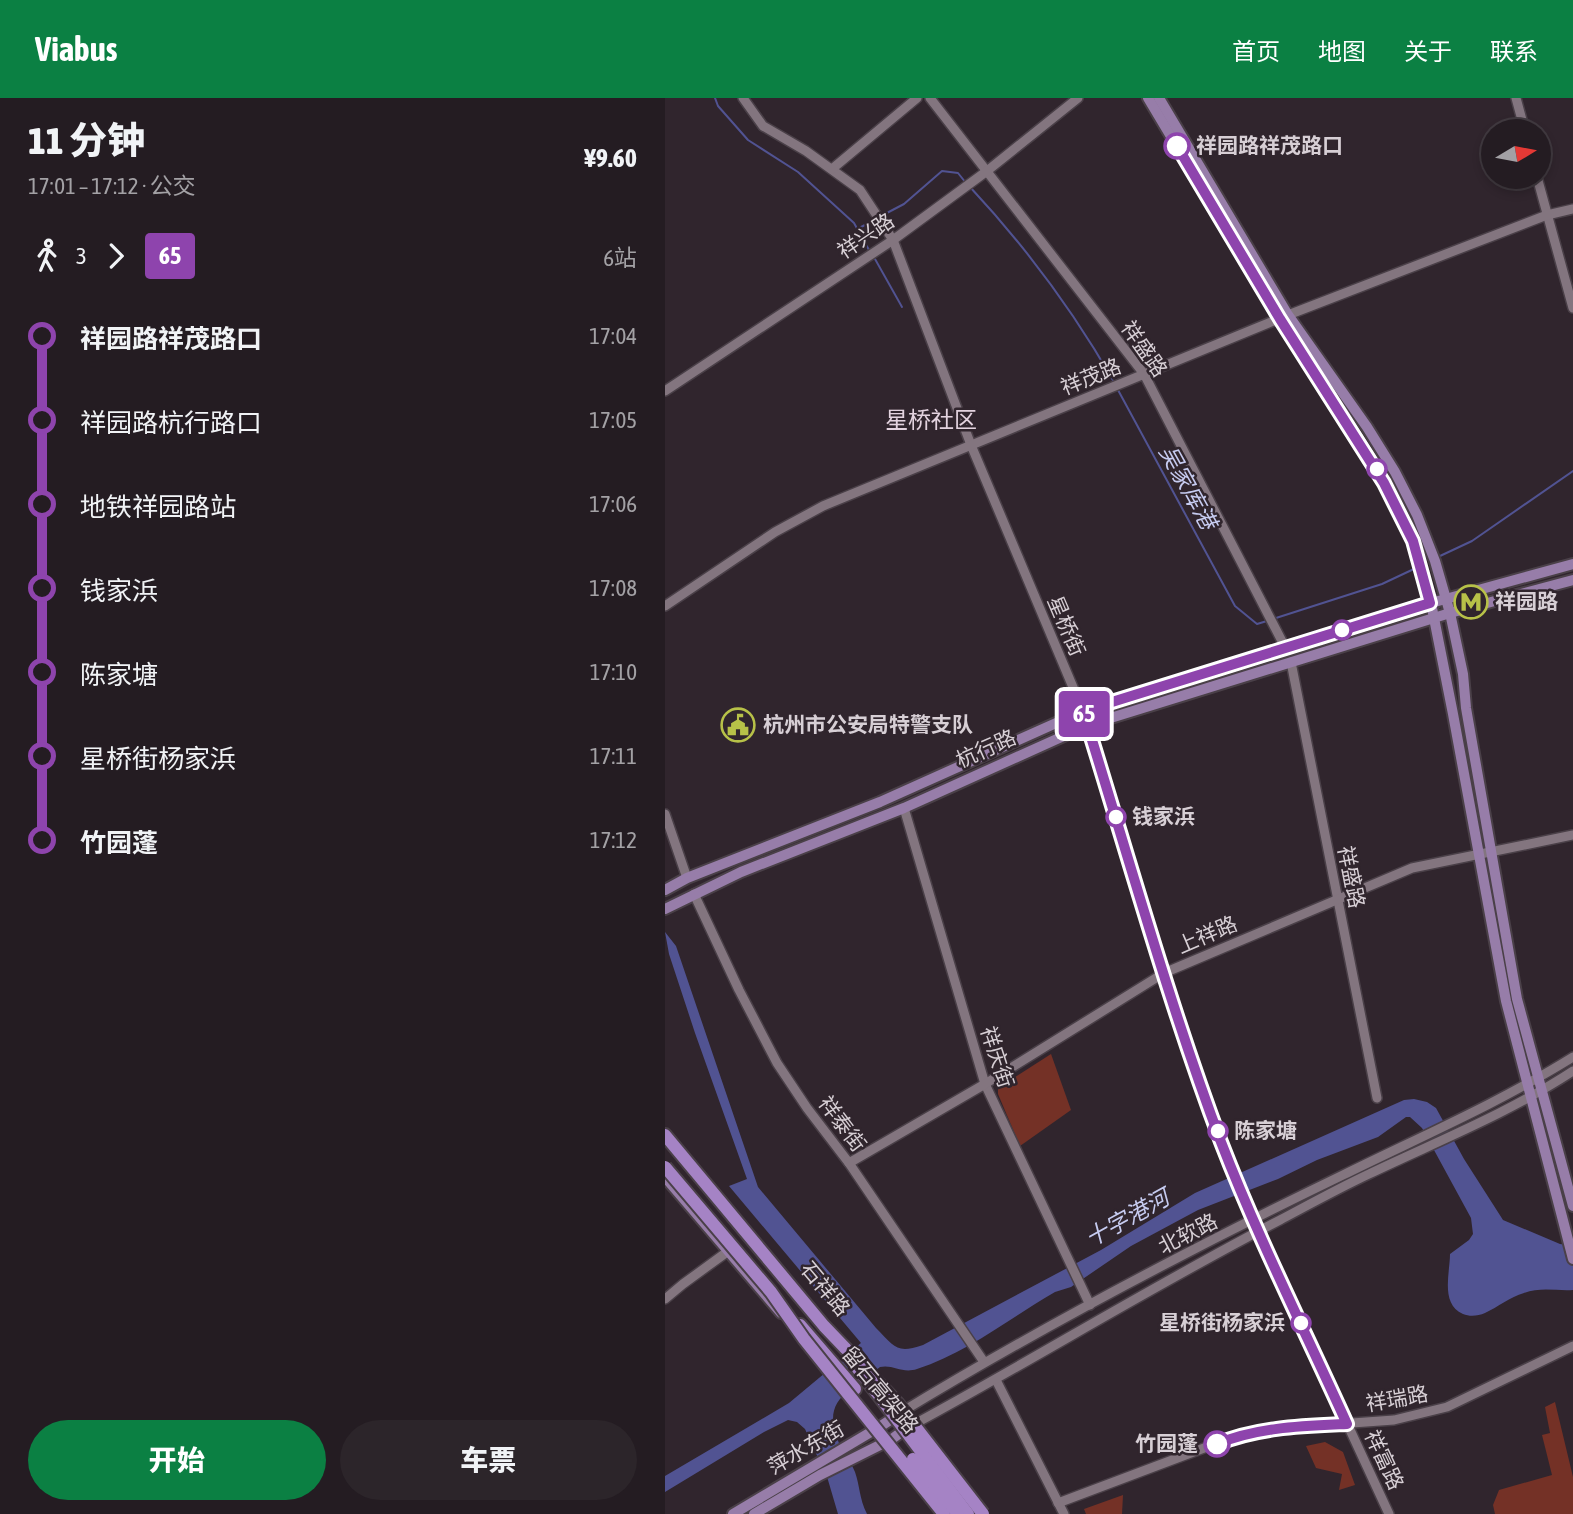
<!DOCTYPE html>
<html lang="zh">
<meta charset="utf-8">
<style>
body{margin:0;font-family:"Asap Condensed","Noto Sans SC",sans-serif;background:#2c252a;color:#f1f3f6;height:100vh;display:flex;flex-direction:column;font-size:26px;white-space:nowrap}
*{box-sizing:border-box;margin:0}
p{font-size:23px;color:#a3a1a5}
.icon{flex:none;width:38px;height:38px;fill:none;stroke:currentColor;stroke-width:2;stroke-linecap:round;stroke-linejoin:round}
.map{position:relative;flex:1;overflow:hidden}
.details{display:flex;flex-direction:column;background:#241c22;width:665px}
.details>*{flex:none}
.badge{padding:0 14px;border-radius:5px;font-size:24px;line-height:46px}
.needle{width:46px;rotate:80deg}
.buttons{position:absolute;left:816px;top:21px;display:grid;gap:14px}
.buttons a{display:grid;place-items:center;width:70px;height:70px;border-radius:50%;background:#241c22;box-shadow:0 4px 10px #0003,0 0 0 2px #413a40;font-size:35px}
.map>.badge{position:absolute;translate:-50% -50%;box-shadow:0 0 0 4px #fff}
.legs{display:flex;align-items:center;gap:10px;height:77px;padding:0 28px;font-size:23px}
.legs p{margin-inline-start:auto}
.summary{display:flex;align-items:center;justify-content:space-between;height:119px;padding:0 28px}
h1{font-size:38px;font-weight:800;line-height:52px}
.action{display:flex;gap:14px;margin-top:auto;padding:14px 28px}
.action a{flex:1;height:80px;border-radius:42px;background:#0b8043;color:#fff;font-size:28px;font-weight:800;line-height:80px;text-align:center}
.action a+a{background:#2c252a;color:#f1f3f6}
ul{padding:0 28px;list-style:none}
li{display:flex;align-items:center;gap:24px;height:84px;font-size:26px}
li i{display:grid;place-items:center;width:10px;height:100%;margin:0 9px;background:currentColor}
li i::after{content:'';width:18px;height:18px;margin:-9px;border:5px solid;border-radius:50%;background:#241c22}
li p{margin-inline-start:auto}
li:first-child i{background:linear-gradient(#0000 50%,currentColor 0)}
li:last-child i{background:linear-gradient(currentColor 50%,#0000 0)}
header{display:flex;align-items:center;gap:42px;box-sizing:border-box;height:98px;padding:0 35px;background:#0b8043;color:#fff}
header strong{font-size:33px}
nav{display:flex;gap:38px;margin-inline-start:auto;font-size:24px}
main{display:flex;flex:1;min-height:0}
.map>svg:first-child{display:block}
.green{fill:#743126}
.water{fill:#515392}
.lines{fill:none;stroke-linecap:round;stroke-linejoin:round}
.stream{stroke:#515392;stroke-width:2}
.minor-casing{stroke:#4a4048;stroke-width:12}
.major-casing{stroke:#4a4048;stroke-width:14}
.highway-casing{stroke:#4a4048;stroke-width:16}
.minor{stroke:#83757f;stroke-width:9}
.major{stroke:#977da9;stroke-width:10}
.highway{stroke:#a583c5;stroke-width:12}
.highway-bridge-casing{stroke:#4a4048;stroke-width:16;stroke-linecap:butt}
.highway-bridge{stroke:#a583c5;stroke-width:12}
.line-1-casing{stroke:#fff;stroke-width:16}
.line-1{stroke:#8e44ad;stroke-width:10}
.stop-1-dot{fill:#fff;stroke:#8e44ad;stroke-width:3.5}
.labels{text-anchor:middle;stroke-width:5;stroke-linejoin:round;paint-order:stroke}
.stop-label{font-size:21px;font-weight:bold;fill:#d7cfd5;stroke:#30252d;text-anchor:start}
.street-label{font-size:21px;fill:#d7cfd5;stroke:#30252d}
.poi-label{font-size:21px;font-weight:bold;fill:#d7cfd5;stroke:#30252d;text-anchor:start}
.neighbourhood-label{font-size:23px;fill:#e3d3df;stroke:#30252d}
.water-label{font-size:23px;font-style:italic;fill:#c6cbf0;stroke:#30252d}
</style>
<header>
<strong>Viabus</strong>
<nav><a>首页</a><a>地图</a><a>关于</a><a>联系</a></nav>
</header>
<main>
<section class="details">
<div class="summary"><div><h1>11 分钟</h1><p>17:01 – 17:12 · 公交</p></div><b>¥9.60</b></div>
<div class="legs"><svg class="icon" aria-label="walk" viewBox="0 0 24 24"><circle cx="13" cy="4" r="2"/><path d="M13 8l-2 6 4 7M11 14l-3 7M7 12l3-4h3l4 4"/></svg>3<svg class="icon" aria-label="forward" viewBox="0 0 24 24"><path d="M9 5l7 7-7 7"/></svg><b class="badge" style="background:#8e44ad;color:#fff">65</b><p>6站</p></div>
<ul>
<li><i style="color:#8e44ad"></i><b>祥园路祥茂路口</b><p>17:04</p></li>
<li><i style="color:#8e44ad"></i><span>祥园路杭行路口</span><p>17:05</p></li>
<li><i style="color:#8e44ad"></i><span>地铁祥园路站</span><p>17:06</p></li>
<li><i style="color:#8e44ad"></i><span>钱家浜</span><p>17:08</p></li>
<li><i style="color:#8e44ad"></i><span>陈家塘</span><p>17:10</p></li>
<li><i style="color:#8e44ad"></i><span>星桥街杨家浜</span><p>17:11</p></li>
<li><i style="color:#8e44ad"></i><b>竹园蓬</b><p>17:12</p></li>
</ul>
<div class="action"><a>开始</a><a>车票</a></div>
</section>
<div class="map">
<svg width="908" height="1416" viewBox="0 0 908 1416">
<rect width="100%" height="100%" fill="#30252d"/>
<!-- green -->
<g class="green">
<path d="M386 956 406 1012 355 1048 333 996V990Z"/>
<path d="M890 1304 908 1379V1416H830L828 1407 834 1392 887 1377 877 1337 885 1335 880 1309Z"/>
<path d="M660 1344 678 1354 690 1387 674 1392 677 1376 651 1370 641 1348Z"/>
<path d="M458 1397 457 1416H421L419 1411Z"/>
</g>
<!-- water -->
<path class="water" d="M0 834 11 848 93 1089 211 1230C230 1249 231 1256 258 1247L436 1152 530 1095 739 1002 749 1001 762 1004 771 1010 799 1061 838 1122 895 1146 908 1148V1192C891 1193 875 1189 859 1195 845 1199 833 1209 820 1215 813 1218 805 1219 798 1216 775 1206 785 1175 785 1156L804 1142 808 1136 806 1120 757 1030 745 1019H741L713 1039 652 1062 613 1081 533 1112 466 1148 406 1189 390 1194C345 1220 302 1255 252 1271 237 1276 228 1266 215 1269 188 1291 157 1300 172 1340 176 1352 185 1362 190 1374 195 1388 194 1400 202 1416H173L163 1382 140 1331 132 1324 123 1322 99 1334 0 1394V1378L124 1305 196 1245 64 1088 82 1081 30 935 4 856Z"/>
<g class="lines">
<!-- stream -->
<g class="stream">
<path d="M50 0 53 8 83 42 133 74 189 125 204 152"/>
<path d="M305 89C360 148 409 214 449 284"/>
<path d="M218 117 239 106 277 73 293 75 301 85"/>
<path d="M192 131 210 122"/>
<path d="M210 161 237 209"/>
<path d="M453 292 570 508 592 526 602 523"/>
<path d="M775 458 807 443 908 373"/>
<path d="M611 520 717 486 751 470"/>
</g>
<defs>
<g id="minor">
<path d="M78 0 98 28 141 53 195 92 228 142 306 347 418 613 499 875 557 1044 593 1133 724 1416"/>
<path d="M265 0 479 276 620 549"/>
<path d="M851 0 860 33"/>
<path d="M167 71 252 0"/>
<path d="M872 79 908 210"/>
<path d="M0 293 228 142 322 73 413 0"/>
<path d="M0 508 110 434 158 408 623 217 882 117 908 111"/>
<path d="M626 564 712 1000"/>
<path d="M239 710 320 986 425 1207"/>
<path d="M0 716 22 780"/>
<path d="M29 796 74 892 112 965 142 1010 184 1065 319 1264"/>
<path d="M184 1065 320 986 499 875 747 770 908 737"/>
<path d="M0 1201 18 1186 62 1154"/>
<path d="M331 1282 399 1416"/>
<path d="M235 1315C378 1228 527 1150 678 1077 755 1039 834 1005 908 959"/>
<path d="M244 1329C368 1262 489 1187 615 1122 645 1106 674 1090 704 1076 773 1043 844 1015 908 973"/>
<path d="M393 1405 571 1338 617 1330 729 1322 782 1309 908 1248"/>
</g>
<g id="major">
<path d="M483 0 615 221 712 372 748 443 766 505 788 616 841 903 908 1161"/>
<path d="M494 0 623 217 702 329 730 374 752 417 770 463 785 515 798 576 801 610 852 901 908 1108"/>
<path d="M0 792 22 780 215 704 418 613 766 505 908 466"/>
<path d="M0 811 76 774 239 710 423 627 785 515 908 482"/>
<path d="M0 1079 116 1215"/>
<path d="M68 1416 216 1328 234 1316"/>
<path d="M89 1416 155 1377 227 1341 243 1329"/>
</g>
<g id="highway">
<path d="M0 1037 159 1228 181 1251"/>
<path d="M135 1227 190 1291"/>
<path d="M193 1271 212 1295"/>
</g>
</defs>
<!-- minor casing -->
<use href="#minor" class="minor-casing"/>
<!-- major casing -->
<use href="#major" class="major-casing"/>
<!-- highway casing -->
<use href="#highway" class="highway-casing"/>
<!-- minor -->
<use href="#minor" class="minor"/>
<!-- major -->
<use href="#major" class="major"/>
<!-- highway -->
<use href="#highway" class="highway"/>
<defs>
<g id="highway-bridge">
<path d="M0 1069 106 1194 139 1241 279 1416"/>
<path d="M181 1251 232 1305 318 1416"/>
<path d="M212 1295 303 1416"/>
<path d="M248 1361 293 1416"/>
</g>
</defs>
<!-- highway-bridge casing -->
<use href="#highway-bridge" class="highway-bridge-casing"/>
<!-- highway-bridge -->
<use href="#highway-bridge" class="highway-bridge"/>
</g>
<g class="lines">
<defs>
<path id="line-1" d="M512 48 615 221 719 385 748 443 765 505 418 613C463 757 503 903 556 1044 593 1140 640 1233 682 1326 638 1328 593 1329 552 1346"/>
</defs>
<!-- line-1 casing -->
<use href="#line-1" class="line-1-casing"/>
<!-- line-1 -->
<use href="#line-1" class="line-1"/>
</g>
<!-- icons -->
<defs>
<symbol id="metro-ring" viewBox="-11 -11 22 22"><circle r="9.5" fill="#30252d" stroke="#b7c148" stroke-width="1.5"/><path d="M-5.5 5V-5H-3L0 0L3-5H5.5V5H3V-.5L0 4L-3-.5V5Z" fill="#b7c148"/></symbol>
<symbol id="civic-ring" viewBox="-11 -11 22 22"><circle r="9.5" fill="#30252d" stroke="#b7c148" stroke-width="1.5"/><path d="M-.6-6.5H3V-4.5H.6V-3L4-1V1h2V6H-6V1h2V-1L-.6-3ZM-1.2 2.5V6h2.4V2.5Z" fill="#b7c148"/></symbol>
</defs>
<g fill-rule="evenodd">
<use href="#metro-ring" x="787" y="485" width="38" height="38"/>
<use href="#civic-ring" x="54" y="608" width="38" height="38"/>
</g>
<!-- markers -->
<g class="stop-1-dot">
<circle cx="512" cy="48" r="12"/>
<circle cx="712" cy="371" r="9"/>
<circle cx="677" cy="532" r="9"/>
<circle cx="451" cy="719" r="9"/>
<circle cx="553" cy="1033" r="9"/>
<circle cx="636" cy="1225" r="9"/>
<circle cx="552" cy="1346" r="12"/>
</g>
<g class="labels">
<!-- stop labels -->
<g class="stop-label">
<text x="531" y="55">祥园路祥茂路口</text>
<text x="467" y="726">钱家浜</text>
<text x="569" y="1040">陈家塘</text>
<text x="620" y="1232" text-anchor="end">星桥街杨家浜</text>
<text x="533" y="1353" text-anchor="end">竹园蓬</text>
</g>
<!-- street labels -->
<g class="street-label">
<text transform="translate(201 138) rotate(-34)" y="7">祥兴路</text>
<text transform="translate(479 251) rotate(55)" y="7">祥盛路</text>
<text transform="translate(426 279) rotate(-22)" y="7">祥茂路</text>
<text transform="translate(401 528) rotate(67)" y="7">星桥街</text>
<text transform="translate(321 651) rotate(-24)" y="7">杭行路</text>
<text transform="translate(686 779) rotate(79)" y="7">祥盛路</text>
<text transform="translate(542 837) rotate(-23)" y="7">上祥路</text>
<text transform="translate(332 959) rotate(72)" y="7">祥庆街</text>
<text transform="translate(177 1026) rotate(53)" y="7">祥泰街</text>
<text transform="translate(523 1136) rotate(-27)" y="7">北软路</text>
<text transform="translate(160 1191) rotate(50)" y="7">石祥路</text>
<text transform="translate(215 1292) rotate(50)" y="7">留石高架路</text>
<text transform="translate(732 1301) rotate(-10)" y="7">祥瑞路</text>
<text transform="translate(141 1350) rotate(-30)" y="7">萍水东街</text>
<text transform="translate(719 1362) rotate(65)" y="7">祥富路</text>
</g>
<!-- poi labels -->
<g class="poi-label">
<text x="830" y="511">祥园路</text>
<text x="98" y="634">杭州市公安局特警支队</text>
</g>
<!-- neighbourhood labels -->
<g class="neighbourhood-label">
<text x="266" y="330">星桥社区</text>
</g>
<!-- water labels -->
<g class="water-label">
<text transform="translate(523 389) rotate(61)" y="8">吴家库港</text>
<text transform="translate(462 1120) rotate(-29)" y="8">十字港河</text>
</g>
</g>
</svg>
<div class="buttons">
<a><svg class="needle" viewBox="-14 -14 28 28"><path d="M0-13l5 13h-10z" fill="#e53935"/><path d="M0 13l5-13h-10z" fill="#a3a1a5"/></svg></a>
</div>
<b class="badge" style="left:419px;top:616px;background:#8e44ad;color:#fff">65</b>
</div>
</main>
